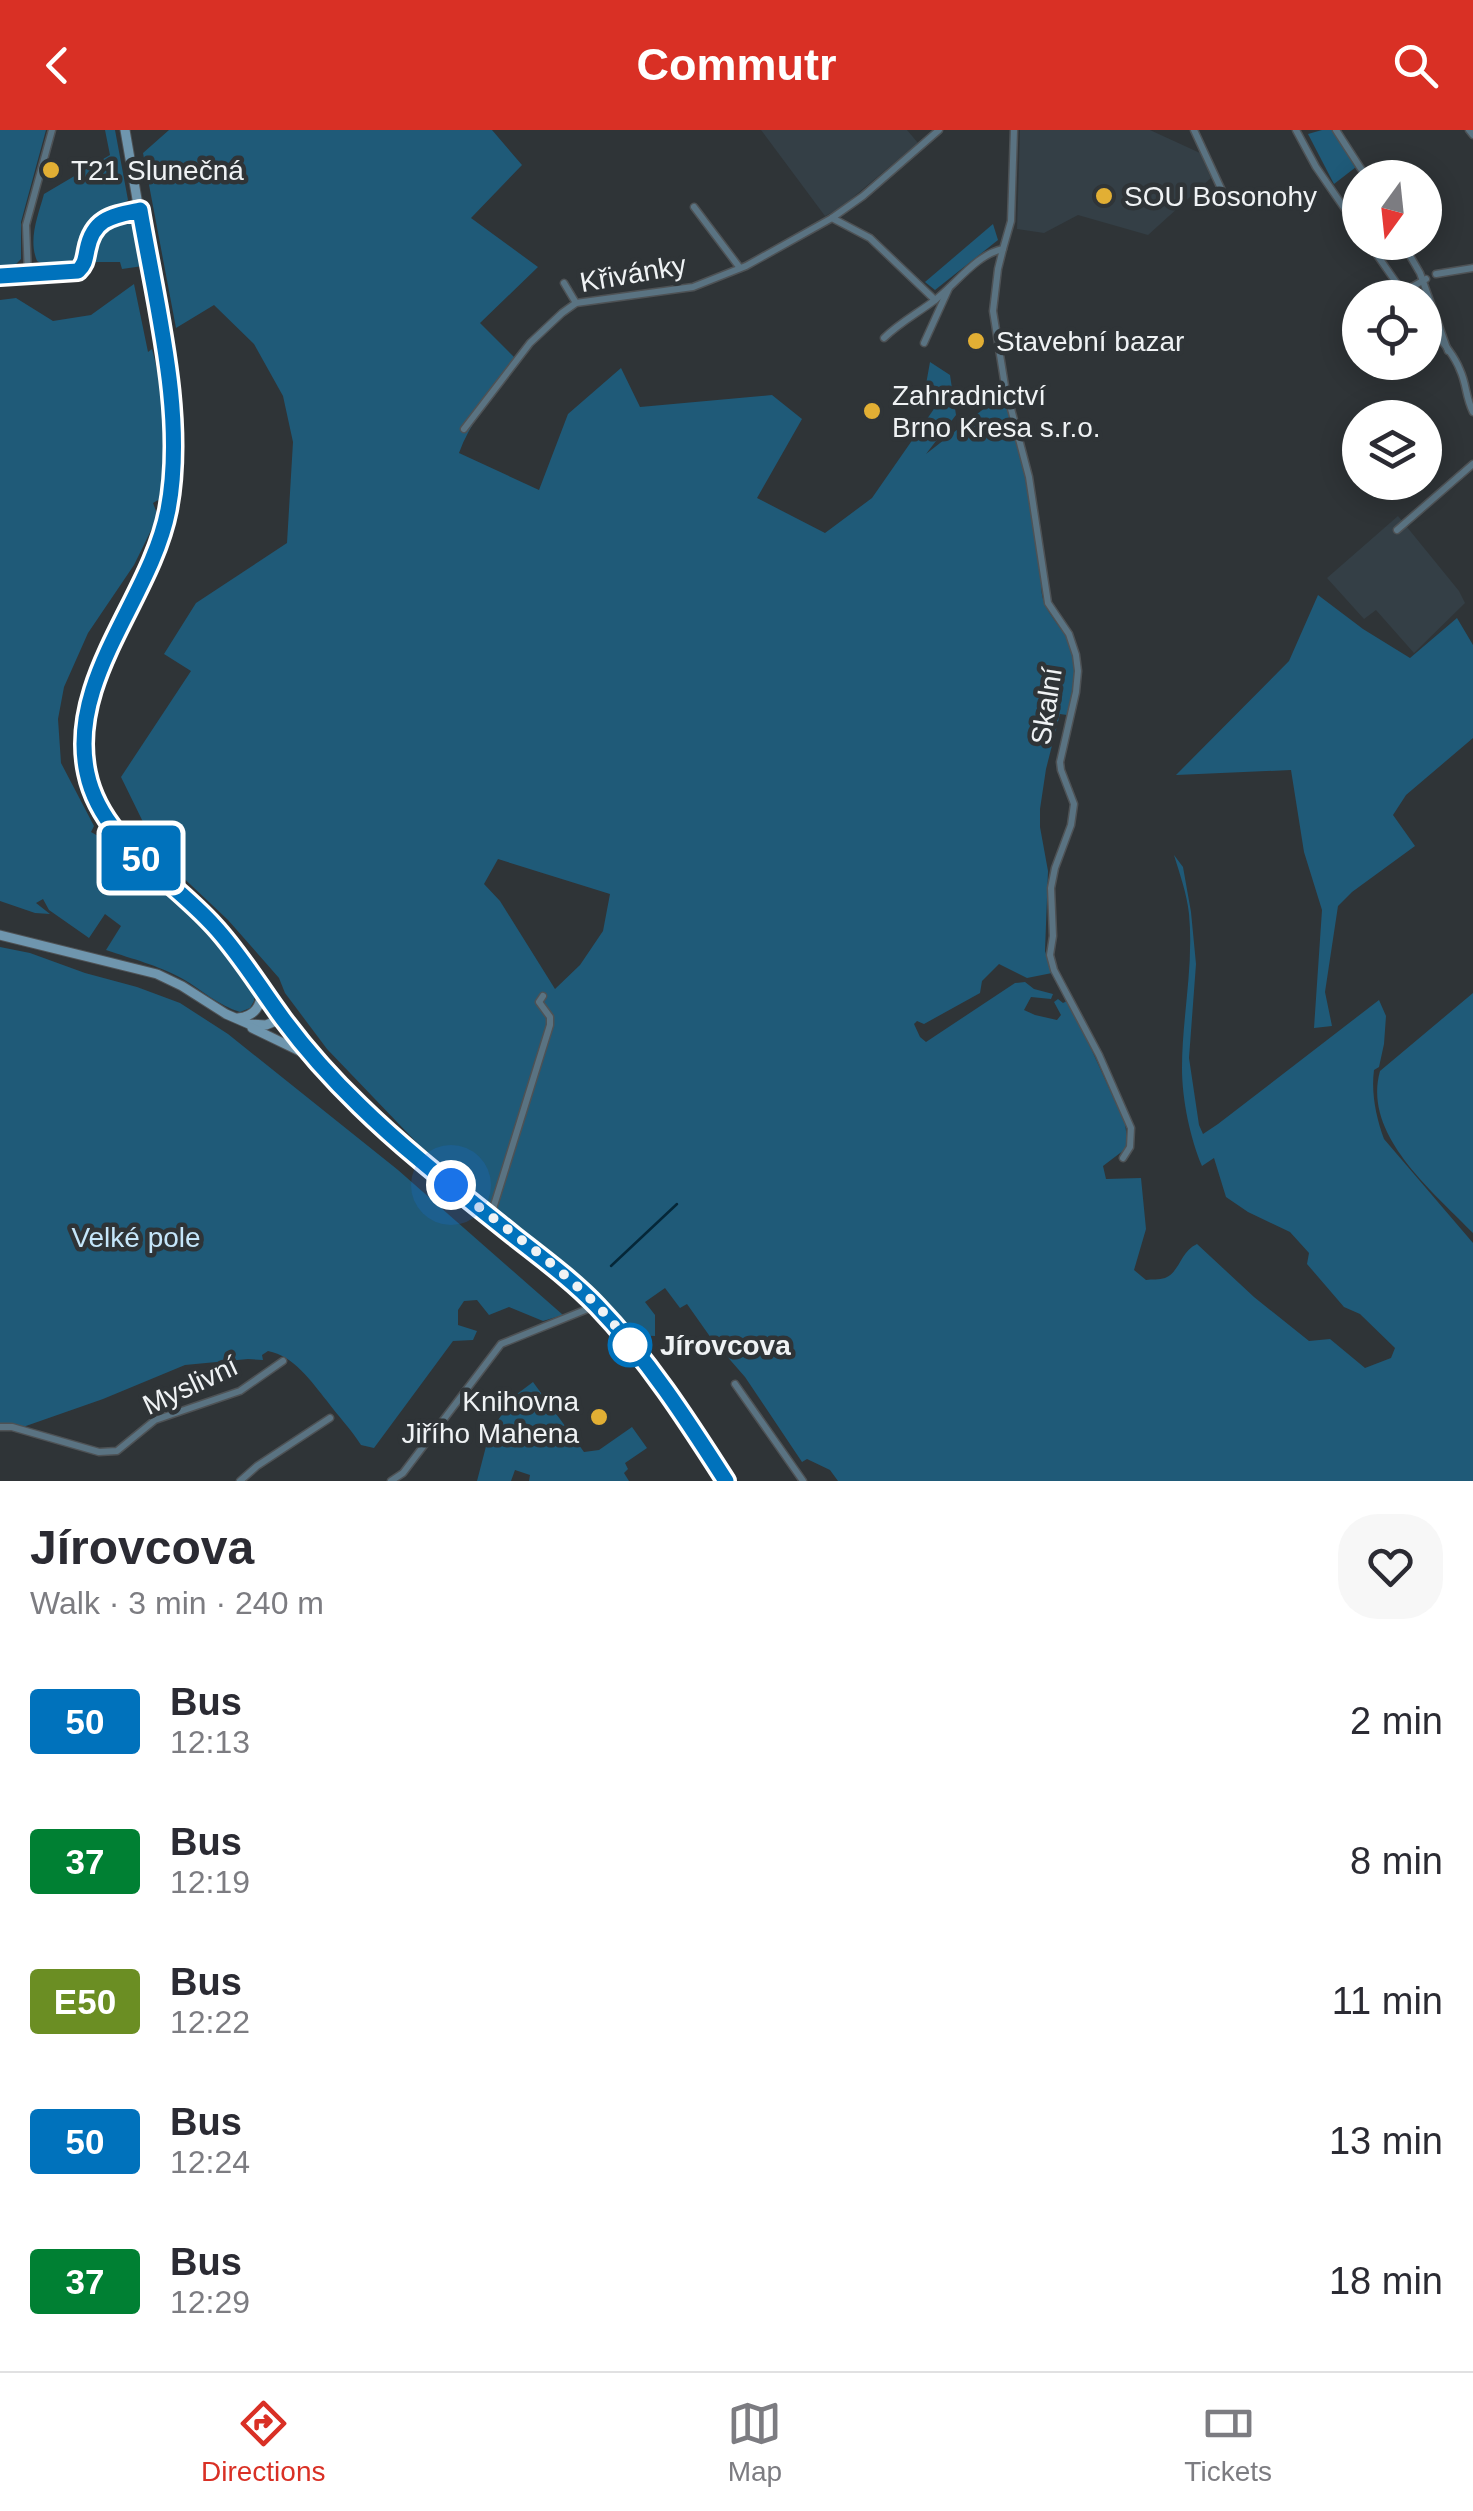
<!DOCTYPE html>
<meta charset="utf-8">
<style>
body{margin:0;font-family:Helvetica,sans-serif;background:#f7f7f7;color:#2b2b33;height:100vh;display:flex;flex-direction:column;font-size:38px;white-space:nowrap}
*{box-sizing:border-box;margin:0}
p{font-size:32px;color:#7c7c81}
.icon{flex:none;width:55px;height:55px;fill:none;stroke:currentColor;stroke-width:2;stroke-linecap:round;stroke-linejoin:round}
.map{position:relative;height:1351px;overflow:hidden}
.sheet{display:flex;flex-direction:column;background:#fff;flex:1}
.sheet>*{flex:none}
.badge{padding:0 20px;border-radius:8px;font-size:35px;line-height:65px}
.needle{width:65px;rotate:195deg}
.controls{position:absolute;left:1342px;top:30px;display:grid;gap:20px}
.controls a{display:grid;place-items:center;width:100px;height:100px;border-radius:50%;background:#fff;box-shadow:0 5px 25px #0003;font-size:50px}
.you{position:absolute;width:50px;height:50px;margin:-25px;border:8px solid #fff;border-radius:50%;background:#1a73e8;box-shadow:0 0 0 15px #1a73e833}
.map>.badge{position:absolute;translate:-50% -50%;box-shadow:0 0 0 5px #fff}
.round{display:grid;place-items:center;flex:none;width:105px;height:105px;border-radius:40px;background:#f7f7f7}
.overview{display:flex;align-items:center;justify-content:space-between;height:170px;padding:0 30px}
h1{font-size:48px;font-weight:600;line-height:75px}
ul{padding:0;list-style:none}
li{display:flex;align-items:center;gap:30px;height:140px;padding:0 30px}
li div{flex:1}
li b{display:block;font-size:38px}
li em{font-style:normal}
li .badge{min-width:110px;font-weight:700;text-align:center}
header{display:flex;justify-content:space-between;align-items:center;height:130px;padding:0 30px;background:#d93025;color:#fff;font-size:45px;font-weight:600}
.dock{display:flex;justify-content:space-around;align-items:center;height:140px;border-top:2px solid #e1e1e2;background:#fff;font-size:28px;color:#7c7c81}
.dock a{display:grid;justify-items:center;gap:5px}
.dock .current{color:#d93025}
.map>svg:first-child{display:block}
.built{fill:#343f46}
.green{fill:#1f5a78;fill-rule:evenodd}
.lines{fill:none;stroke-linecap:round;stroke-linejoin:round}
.stream{stroke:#052738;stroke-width:2.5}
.street-casing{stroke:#4e5255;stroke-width:9}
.secondary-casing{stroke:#4e5255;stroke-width:11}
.street{stroke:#5a7382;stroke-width:6}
.secondary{stroke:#6f96ae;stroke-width:9}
.line-casing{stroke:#fff;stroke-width:22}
.line{stroke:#0072bc;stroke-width:15}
.walk{stroke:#eff2f4;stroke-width:10;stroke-dasharray:0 18}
.poi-dot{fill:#e2af34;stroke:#2f3437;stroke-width:4}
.stop-dot{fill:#fff;stroke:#0072bc;stroke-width:5}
.labels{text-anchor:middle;stroke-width:9;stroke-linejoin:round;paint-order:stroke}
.poi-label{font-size:28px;fill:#eff2f4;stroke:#2f3437;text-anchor:start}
.street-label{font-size:28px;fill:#eff2f4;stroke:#2f3437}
.park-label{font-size:28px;fill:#c5e6fa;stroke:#2f3437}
.stop-label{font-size:28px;font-weight:bold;fill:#eff2f4;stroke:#2f3437;text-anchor:start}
</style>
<header><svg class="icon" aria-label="back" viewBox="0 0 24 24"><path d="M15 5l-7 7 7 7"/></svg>Commutr<svg class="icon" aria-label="search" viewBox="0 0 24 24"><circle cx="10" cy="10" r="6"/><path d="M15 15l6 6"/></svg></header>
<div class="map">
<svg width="1473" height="1351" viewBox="0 0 1473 1351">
<rect width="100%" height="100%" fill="#2f3437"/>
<!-- built -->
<g class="built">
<path d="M761 0H907L918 13 839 79 825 86Z"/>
<path d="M1020 0H1150L1200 23 1211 48 1148 105 1078 85 1044 103 1017 99Z"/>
<path d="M1398 386 1459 461 1465 473 1414 523 1376 480 1364 489 1327 448Z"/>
</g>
<!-- green -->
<g class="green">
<path d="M0 0H46L21 92V129L15 135 0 136Z"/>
<path d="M105 0H115L128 70C118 78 107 79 97 86 81 97 83 115 75 130L43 134 37 131C28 109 38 86 44 64L110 25Z"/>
<path d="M169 0H492L522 35 471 88 538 137 480 193 520 233C497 261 471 289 459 323L539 360 568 284 621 238 640 277 772 265 802 289 757 368 825 403 872 368 936 276 925 260 930 232 950 245 956 285 926 324 1004 263 1025 344 1042 452C1037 480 1066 497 1074 522 1080 542 1073 565 1067 585L1060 584 1046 639 1040 679V697L1048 741 1045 821 1052 843 1027 848 999 834 982 851 980 863 924 894 917 891 914 894 920 907 926 912 1015 853 1025 852 1034 859 1053 864 1051 869 1031 867 1024 880 1035 885 1057 890 1061 885 1054 872 1058 869 1063 873 1067 871 1077 888 1125 993 1128 1017 1103 1036 1106 1049 1141 1048 1146 1099 1134 1140 1146 1150C1152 1149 1159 1150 1165 1148 1180 1142 1180 1122 1197 1114L1254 1167 1309 1211 1330 1209 1365 1238 1391 1228 1395 1218 1360 1184 1344 1177 1307 1134 1309 1123 1290 1102 1248 1082 1226 1067 1214 1028 1202 1036C1190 1008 1182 969 1182 938 1182 887 1194 836 1189 784 1187 764 1180 745 1174 725L1183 737 1191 782 1196 834 1189 928 1199 995 1203 1004 1218 994 1379 870 1386 886 1384 914 1379 937 1374 940C1371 963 1376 987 1384 1009L1473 1113V1351H838L830 1340 807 1329 802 1332 745 1247 711 1208 687 1174 680 1178 665 1158 645 1172 655 1185V1206L633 1205 596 1163 419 1015 327 919 285 863 279 848 228 790 138 705 144 694 121 647 191 541 164 524 196 473 287 413 293 312 283 266 254 214 214 175 176 198 143 23ZM498 729 610 764 603 801 580 835 555 859 500 771 484 754Z"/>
<path d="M1322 0H1332L1356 37 1334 54 1308 4Z"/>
<path d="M125 91 137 98 143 136 122 139 120 132H95C87 109 102 93 125 91Z"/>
<path d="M993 94 998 110 935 160 925 152Z"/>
<path d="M134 154 148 222 152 219C166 270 170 324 161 376L158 370 153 373 158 386 134 435 88 503 64 557 58 589 61 633 94 696 91 702 107 711 112 710 207 799 249 852 255 864 254 871 250 878 240 882C219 876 202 860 183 849 155 834 135 830 106 820L121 796 105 784 89 808 49 780 43 769 36 773 50 784 35 783 0 771V170L16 168 53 191 91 185Z"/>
<path d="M1318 465 1363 499 1410 528 1457 488 1473 515V608L1406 665 1393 685 1415 716 1352 762 1338 776 1325 862 1332 896 1314 898 1322 780 1304 722 1291 640 1176 645 1289 531Z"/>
<path d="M0 817 30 823 85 843 137 857 180 873 228 904 398 1040 563 1185 543 1191 509 1177 489 1185 477 1170 464 1171 458 1180V1195L477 1201 473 1210 453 1211 374 1318 361 1315C351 1299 338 1286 327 1271 311 1251 294 1226 268 1221L262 1225 263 1230 248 1229 185 1235 103 1269 23 1297 0 1294Z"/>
<path d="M1473 863V1103C1433 1061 1362 1005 1380 941Z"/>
<path d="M533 1252 584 1322 599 1320 632 1297 647 1318 625 1333 628 1339 624 1343 629 1351H529L530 1345 515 1340 511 1351H477L490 1301 517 1264Z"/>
</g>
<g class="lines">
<!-- stream -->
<path class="stream" d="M611 1136 677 1074"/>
<defs>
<g id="street">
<path d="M1194 0 1224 65"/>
<path d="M1296 0 1316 37 1360 101"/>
<path d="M1336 0 1367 48"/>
<path d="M1469 0 1473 5"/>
<path d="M694 77 740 138"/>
<path d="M832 88 870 108 935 170"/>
<path d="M1368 112 1407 168"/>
<path d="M1402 112 1420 143 1448 221"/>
<path d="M1003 119 998 139 993 181 1005 256 1029 347 1048 473 1069 504 1076 525 1078 541 1076 562 1060 632 1061 640 1074 674 1071 695 1055 738 1051 758 1053 806 1050 825 1054 840 1099 925 1131 998 1130 1017 1123 1028"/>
<path d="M1436 144 1473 138"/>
<path d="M28 145 26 95 52 0"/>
<path d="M564 153 576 173"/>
<path d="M1403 162 1426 149"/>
<path d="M1425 191C1437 206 1453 222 1460 240 1467 255 1465 266 1473 282"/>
<path d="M884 208C899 193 918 183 935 170 956 154 977 124 1003 119L1011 91 1014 0"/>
<path d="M924 213 949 158"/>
<path d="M464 299 530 213 562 183 576 173 693 157 746 136 832 88 863 66 939 0"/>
<path d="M1397 400 1473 334"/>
<path d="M491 1085 550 895V887L539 872 543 866"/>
<path d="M735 1254 803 1351"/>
<path d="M0 1297H12L99 1322 117 1321 155 1290 240 1261 283 1231"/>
<path d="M240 1351 257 1336 330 1288"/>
<path d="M391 1351 403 1343 501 1214 595 1176"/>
</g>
<g id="secondary">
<path d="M125 0 170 259C174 309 176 360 161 409 138 486 74 550 86 636 96 707 166 744 211 792 238 822 260 857 284 889 308 921 334 952 363 980 436 1050 524 1103 595 1175 646 1226 687 1290 725 1351"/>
<path d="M0 147 78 141C85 134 85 130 87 120 92 90 114 86 140 81"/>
<path d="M0 805 157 844 182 856 226 884 249 894 266 895 283 888"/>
<path d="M238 888C256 886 260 876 263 860"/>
<path d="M252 898 310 926"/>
</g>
</defs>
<!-- street casing -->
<use href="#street" class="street-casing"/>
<!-- secondary casing -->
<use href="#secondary" class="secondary-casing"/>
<!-- street -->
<use href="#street" class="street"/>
<!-- secondary -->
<use href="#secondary" class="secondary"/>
</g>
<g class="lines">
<defs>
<path id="line" d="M0 146 78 141C85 134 85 130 87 120 93 88 112 86 140 80 156 175 186 286 168 380 151 468 67 549 87 643 101 711 170 747 214 796 240 824 260 858 283 889 306 920 332 949 360 976 408 1023 462 1064 514 1106 542 1128 572 1150 597 1176 647 1228 687 1290 726 1351"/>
</defs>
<!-- line casing -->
<use href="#line" class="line-casing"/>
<!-- line -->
<use href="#line" class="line"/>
<!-- walk -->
<path class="walk" d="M451 1055C510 1103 587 1153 630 1215"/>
</g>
<!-- markers -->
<g class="poi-dot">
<circle cx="51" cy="40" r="10"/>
<circle cx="1104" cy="66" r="10"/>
<circle cx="976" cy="211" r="10"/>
<circle cx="872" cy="281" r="10"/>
<circle cx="599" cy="1287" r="10"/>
</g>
<circle class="stop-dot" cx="630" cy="1215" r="20"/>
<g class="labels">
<!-- poi labels -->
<g class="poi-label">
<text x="71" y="50">T21 Slunečná</text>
<text x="1124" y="76">SOU Bosonohy</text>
<text x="996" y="221">Stavební bazar</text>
<text x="892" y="275">Zahradnictví<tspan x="892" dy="32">Brno Kresa s.r.o.</tspan></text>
<text x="579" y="1281" text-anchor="end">Knihovna<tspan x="579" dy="32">Jiřího Mahena</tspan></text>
</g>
<!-- street labels -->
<g class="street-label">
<text transform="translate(633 143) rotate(-10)" y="10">Křivánky</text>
<text transform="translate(1046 576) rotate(-81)" y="10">Skalní</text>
<text transform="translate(190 1255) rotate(-25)" y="10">Myslivní</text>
</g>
<!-- park labels -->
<g class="park-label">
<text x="136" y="1117">Velké pole</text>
</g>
<!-- stop labels -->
<g class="stop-label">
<text x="660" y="1225">Jírovcova</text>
</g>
</g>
</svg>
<div class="controls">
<a><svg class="needle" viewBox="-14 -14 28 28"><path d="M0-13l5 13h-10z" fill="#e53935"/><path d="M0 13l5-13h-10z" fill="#7c7c81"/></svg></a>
<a><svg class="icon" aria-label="locate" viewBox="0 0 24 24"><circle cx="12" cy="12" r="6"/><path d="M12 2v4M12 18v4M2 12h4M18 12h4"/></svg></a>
<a><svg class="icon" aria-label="layers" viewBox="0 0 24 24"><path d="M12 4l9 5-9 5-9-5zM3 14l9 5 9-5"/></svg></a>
</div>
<div class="you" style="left:451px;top:1055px"></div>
<b class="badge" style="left:141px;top:728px;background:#0072bc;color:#fff">50</b>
</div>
<section class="sheet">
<div class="overview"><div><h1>Jírovcova</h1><p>Walk · 3 min · 240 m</p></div><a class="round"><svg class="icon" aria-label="heart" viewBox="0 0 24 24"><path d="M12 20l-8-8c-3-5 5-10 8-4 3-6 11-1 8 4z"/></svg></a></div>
<ul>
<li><span class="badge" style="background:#0072bc;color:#fff">50</span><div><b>Bus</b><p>12:13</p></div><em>2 min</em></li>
<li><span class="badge" style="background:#008033;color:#fff">37</span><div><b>Bus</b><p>12:19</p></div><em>8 min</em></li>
<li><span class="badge" style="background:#6b8e23;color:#fff">E50</span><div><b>Bus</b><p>12:22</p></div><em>11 min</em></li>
<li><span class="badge" style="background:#0072bc;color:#fff">50</span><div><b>Bus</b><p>12:24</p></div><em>13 min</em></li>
<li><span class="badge" style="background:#008033;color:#fff">37</span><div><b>Bus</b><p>12:29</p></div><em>18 min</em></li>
</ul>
</section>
<nav class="dock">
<a class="current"><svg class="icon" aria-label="directions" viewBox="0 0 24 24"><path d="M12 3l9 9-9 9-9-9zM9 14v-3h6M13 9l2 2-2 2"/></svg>Directions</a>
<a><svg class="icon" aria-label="map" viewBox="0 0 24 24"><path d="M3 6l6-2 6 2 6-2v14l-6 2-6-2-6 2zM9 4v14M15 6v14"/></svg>Map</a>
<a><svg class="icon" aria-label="tickets" viewBox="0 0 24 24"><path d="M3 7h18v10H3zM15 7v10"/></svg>Tickets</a>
</nav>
